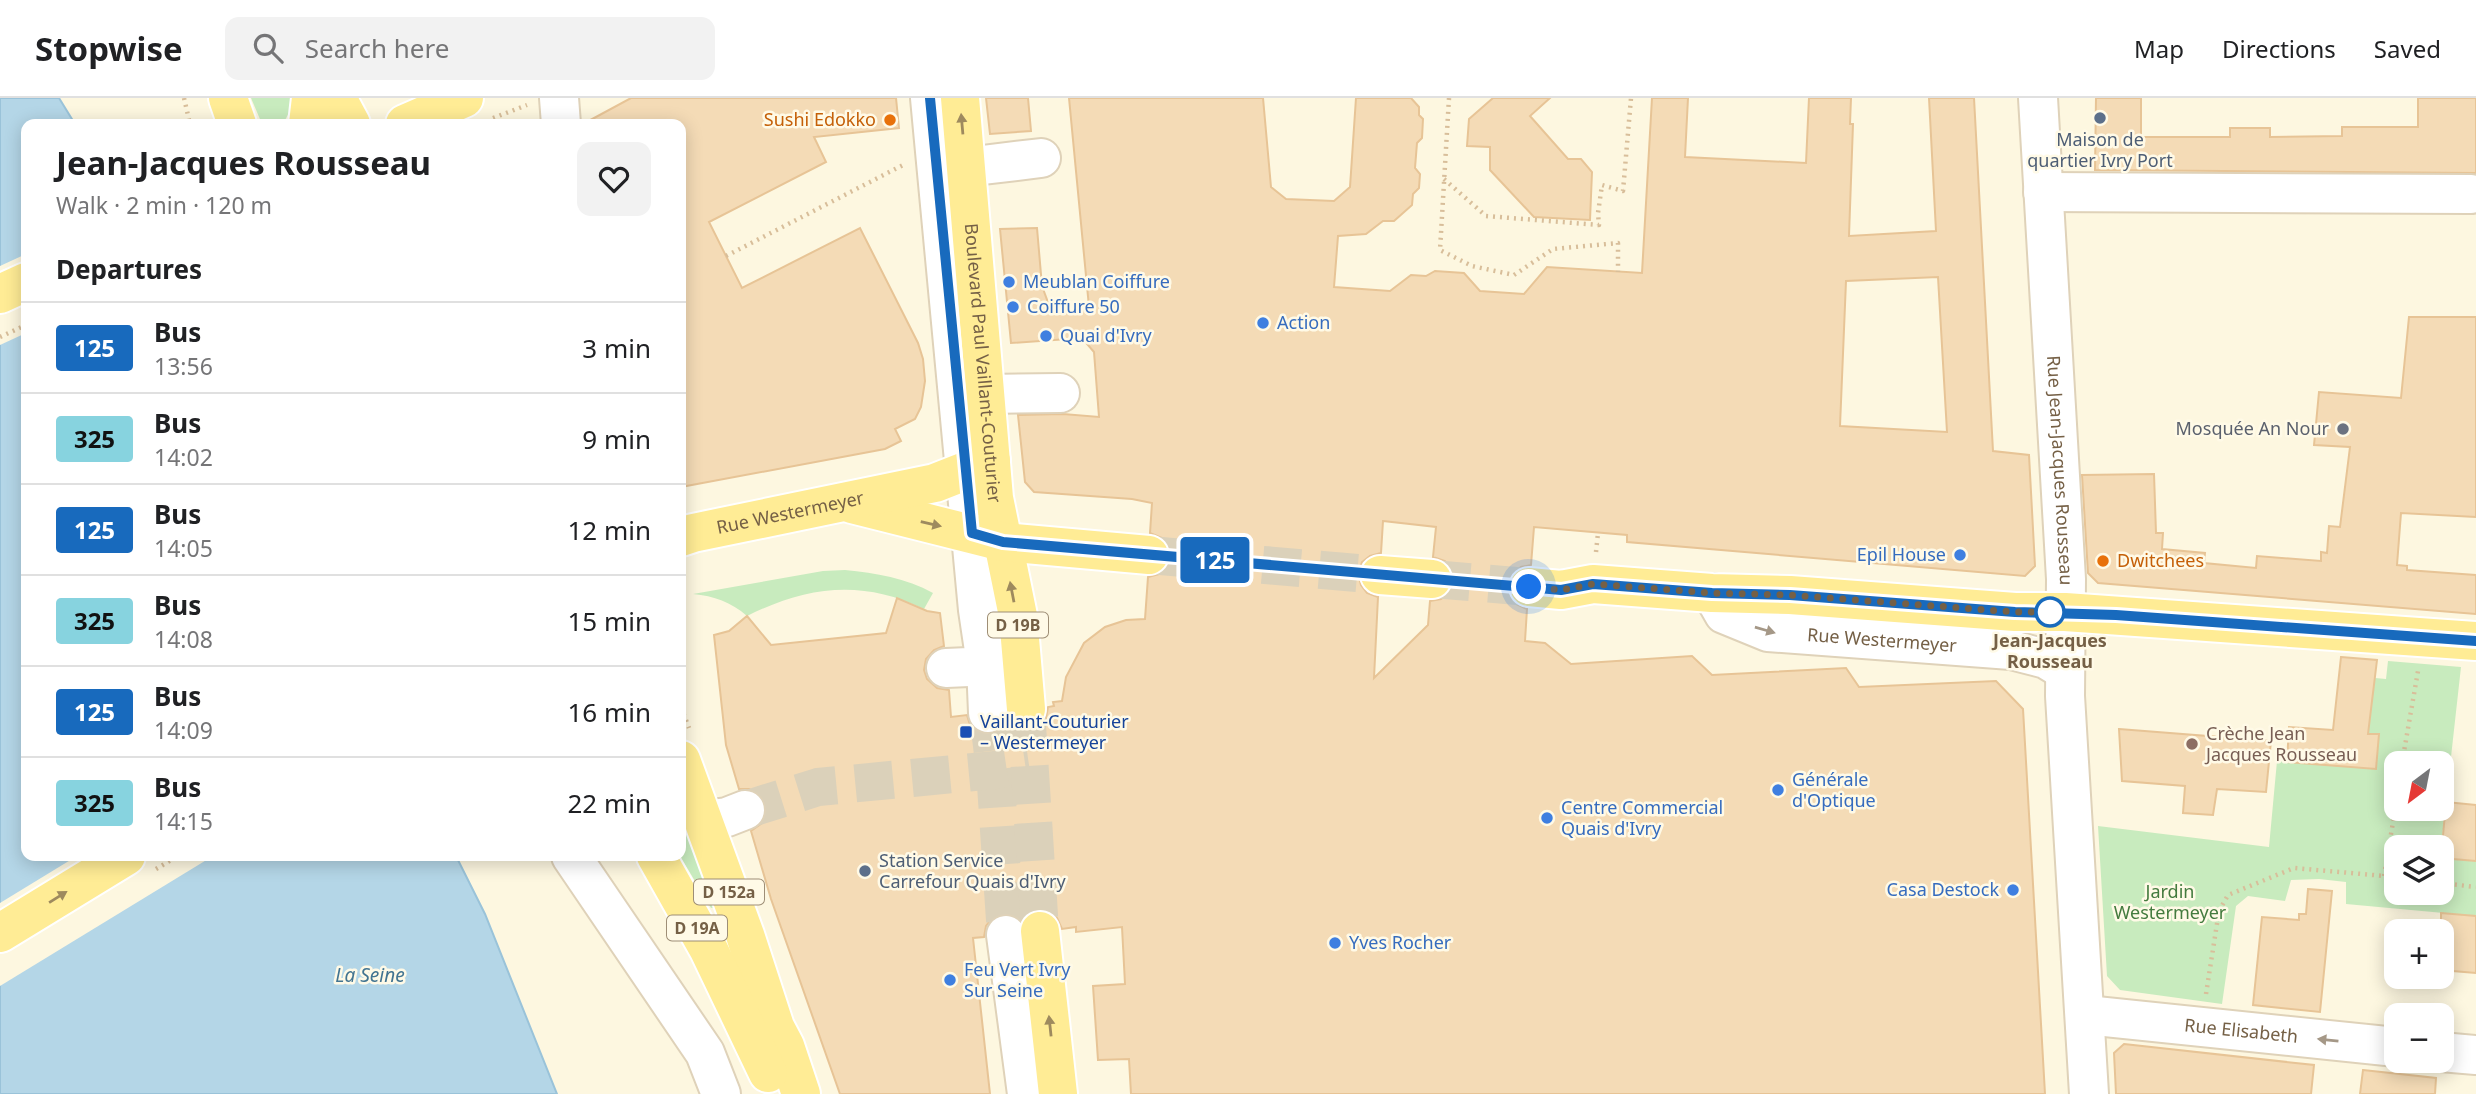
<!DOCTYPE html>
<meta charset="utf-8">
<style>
body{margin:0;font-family:"Noto Sans",sans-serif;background:#f2f2f2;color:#202124;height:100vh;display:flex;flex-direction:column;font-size:26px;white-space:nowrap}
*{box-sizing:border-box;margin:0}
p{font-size:23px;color:#757577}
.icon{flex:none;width:38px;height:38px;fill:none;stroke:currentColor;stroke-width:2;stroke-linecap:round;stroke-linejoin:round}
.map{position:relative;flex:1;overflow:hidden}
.sheet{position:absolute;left:21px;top:21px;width:665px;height:742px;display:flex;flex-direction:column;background:#fff;border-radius:14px;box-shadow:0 4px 18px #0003}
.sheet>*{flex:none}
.badge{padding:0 14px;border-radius:5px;font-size:24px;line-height:46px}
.needle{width:46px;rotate:212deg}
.fabs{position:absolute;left:2384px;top:653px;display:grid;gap:14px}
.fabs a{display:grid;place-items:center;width:70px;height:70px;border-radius:14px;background:#fff;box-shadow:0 4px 18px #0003;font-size:35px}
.you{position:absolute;width:35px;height:35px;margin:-18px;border:5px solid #fff;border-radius:50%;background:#1a73e8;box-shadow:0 0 0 10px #1a73e833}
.map>.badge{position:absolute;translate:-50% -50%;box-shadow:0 0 0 4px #fff}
h2{padding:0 35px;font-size:26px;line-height:63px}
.round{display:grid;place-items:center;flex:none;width:74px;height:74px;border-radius:14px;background:#f2f2f2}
.summary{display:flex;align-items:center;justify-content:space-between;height:119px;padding:0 35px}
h1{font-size:33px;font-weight:700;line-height:52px}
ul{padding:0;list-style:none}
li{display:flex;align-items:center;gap:21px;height:91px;padding:0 35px;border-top:2px solid #e0e0e0}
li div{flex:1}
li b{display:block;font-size:26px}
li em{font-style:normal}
li .badge{min-width:77px;font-weight:700;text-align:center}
header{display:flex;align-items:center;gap:42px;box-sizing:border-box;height:98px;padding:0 35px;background:#fff;border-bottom:2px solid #e0e0e0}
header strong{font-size:33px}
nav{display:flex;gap:38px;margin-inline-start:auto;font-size:24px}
.search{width:490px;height:63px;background:#f2f2f2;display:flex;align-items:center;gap:18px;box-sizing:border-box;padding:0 24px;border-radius:14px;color:#757577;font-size:26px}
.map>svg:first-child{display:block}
.green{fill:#c8ebbe;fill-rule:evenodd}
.water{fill:#b4d6e7;stroke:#9ac3d9;stroke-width:2}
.pier{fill:#fdf7e0}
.building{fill:#f4dbb6;stroke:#e7c496;stroke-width:2;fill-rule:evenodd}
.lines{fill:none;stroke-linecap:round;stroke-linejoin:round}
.minor-tunnel{stroke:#dbd1ba;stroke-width:38;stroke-dasharray:38 19;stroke-linecap:butt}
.major-tunnel{stroke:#dbd1ba;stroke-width:38;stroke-dasharray:38 19;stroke-linecap:butt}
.minor-casing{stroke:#dfd2b9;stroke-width:42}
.major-casing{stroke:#fff;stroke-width:42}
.path{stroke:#d8be9a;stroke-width:4.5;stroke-dasharray:2 5;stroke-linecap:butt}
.minor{stroke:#fff;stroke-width:38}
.major{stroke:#ffec95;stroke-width:38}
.oneway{fill:#9e8a5e}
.oneway2{fill:#a59887}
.line-casing{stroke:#fff;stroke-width:16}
.line{stroke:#186abd;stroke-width:10}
.walk{stroke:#756046;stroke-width:7;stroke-dasharray:0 12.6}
.service-dot{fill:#5c6f8a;stroke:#fffae7;stroke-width:2.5}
.food-dot{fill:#e8710a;stroke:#fffae7;stroke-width:2.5}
.shop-dot{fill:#3f7fe0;stroke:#fffae7;stroke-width:2.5}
.worship-dot{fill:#6b7280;stroke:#fffae7;stroke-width:2.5}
.stop-dot{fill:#fff;stroke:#186abd;stroke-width:3.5}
.transit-dot{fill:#1a4fb4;stroke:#fffae7;stroke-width:2.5}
.education-dot{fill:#8d6e63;stroke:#fffae7;stroke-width:2.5}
.labels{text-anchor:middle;stroke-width:5;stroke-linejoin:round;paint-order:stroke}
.shield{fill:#fffae7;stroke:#9e8e76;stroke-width:2}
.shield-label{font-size:16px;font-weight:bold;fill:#756046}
.food-label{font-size:18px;fill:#c56008;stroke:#fffae7;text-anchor:end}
.service-label{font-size:18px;fill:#4e5e75;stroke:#fffae7}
.shop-label{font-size:18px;fill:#366cbe;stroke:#fffae7;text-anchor:start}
.street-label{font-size:18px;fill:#756046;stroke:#fffae7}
.worship-label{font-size:18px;fill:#5b616d;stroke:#fffae7;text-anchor:end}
.stop-label{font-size:18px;font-weight:bold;fill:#756046;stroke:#fffae7}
.transit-label{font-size:18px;fill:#164399;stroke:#fffae7;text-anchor:start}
.education-label{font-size:18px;fill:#785e54;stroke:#fffae7;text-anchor:start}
.park-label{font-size:18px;fill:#447b3e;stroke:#fffae7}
.water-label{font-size:19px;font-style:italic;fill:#427491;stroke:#fffae7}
</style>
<header>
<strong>Stopwise</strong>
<div class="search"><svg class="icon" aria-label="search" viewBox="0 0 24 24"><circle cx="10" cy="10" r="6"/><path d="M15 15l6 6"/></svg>Search here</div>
<nav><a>Map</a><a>Directions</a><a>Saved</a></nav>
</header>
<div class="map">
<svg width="2476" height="996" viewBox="0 0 2476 996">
<rect width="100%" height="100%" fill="#fdf7e0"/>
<!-- green -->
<g class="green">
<path d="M251 0H294L292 9 283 26H262Z"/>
<path d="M845 472C876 475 906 480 933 495L924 511C862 481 807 488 747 518 731 504 714 498 693 496L823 473Z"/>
<path d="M2388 563 2461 569 2441 749H2396V794H2441V760L2476 763V818L2346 806V784L2319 781 2291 782 2285 803 2248 798 2236 808 2222 906 2120 892 2107 878 2098 728 2269 749 2277 663 2376 671 2379 637 2362 635 2375 580 2386 581ZM2396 665H2441V710H2396Z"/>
<path d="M681 711 717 809 711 810 680 758Z"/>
</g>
<!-- water -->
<path class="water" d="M0 0H59L75 26H26V758H456L485 816 557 996H0Z"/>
<!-- pier -->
<g class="pier">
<path d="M26 156V235L0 247V168Z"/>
<path d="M77 758H213L0 888V805Z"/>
</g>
<!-- building -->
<g class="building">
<path d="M631 0H896L899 30 814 39 826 64 709 124 742 190 860 130 918 245 923 261 925 283 921 309 915 321 895 331 901 343 885 351 681 389V26H583Z"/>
<path d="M986 0H1028L1031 33 990 36Z"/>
<path d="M1069 0H1263L1271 89 1286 101 1334 103 1350 89 1356 0H1411L1419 9V17L1423 21 1422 40 1417 45 1415 70 1420 76 1419 90 1413 96 1412 107 1394 123H1383L1366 136 1338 138 1334 189 1390 193 1411 177 1426 178 1435 173 1464 175 1480 193 1524 196 1547 169 1642 175 1652 0H1688L1685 59 1806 65 1809 0H1851L1850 26H1853L1849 138 1936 133 1929 0H1974L1993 353 2029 357 2035 468 2025 478 1627 444V437L1534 429 1531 467 1521 469 1512 476 1507 488 1509 499 1516 506 1527 511 1525 543 1545 545 1571 566 1692 558 1712 577 1846 570 1859 589 1996 583 2023 611 2045 996H1131L1129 961 1098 962 1093 888 1125 886 1122 829 1076 834V829L1062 831 1057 820 1048 813 1038 811 1028 815 1022 822 1014 817 1004 815 993 819 986 828 984 839 973 840 990 996H840L771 801 751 733 762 725 767 715 766 705 758 695 749 691H739L726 647 714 537 729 533 747 518 771 547 886 535 897 500 927 513 940 515 944 548 934 552 926 561 924 572 927 581 937 590 949 592 951 619 967 617 970 627 977 634 988 637 1000 633 1008 623 1016 630 1027 633 1039 628 1046 620 1048 609 1054 608 1053 604 1062 603 1066 579 1084 545 1105 529 1126 522 1145 521 1148 479 1159 476 1166 470 1171 458 1169 448 1162 440 1150 435 1152 405 1132 401 1034 394 1025 384 1018 317 1063 316 1099 319 1094 254 1082 240 1011 245 1000 131 1037 130 1042 188 1049 207 1089 209ZM1938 179 1947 334 1840 328 1846 183ZM1383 423 1436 429 1433 459 1445 463 1452 472 1454 482 1450 494 1441 501 1430 503 1428 527 1374 580 1378 499 1367 495 1361 487 1358 476 1362 464 1370 458 1381 455Z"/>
<path d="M1493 0H1550L1530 18 1568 61H1581L1592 74 1590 122 1534 119 1490 72V49L1467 48 1469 21Z"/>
<path d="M2096 0H2141V39H2230V30H2270V39L2342 38V29H2418V0H2476V75L2095 72Z"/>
<path d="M2409 219H2476V419L2401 415 2397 467 2407 468V472L2476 477V516L2098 485 2088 475 2082 377 2154 376 2156 435H2163L2162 451 2205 455 2204 465 2256 470 2257 458 2321 463V454L2327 455 2329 428 2340 429 2350 349 2314 347 2319 294 2401 300Z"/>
<path d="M2341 559 2377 562 2368 636H2379L2376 671 2287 664 2289 629 2333 632Z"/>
<path d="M2119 631 2271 643 2266 694 2217 691 2213 717 2183 715 2185 688 2122 683Z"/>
<path d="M2446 704 2476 707V763L2441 760Z"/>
<path d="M2308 791 2332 793 2320 914 2253 907 2262 819 2299 822V816H2306Z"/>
<path d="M2441 815 2476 818V875L2441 872Z"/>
<path d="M2124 946 2314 967 2311 996H2116L2114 955Z"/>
<path d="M2363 972 2436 980 2435 996H2360Z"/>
</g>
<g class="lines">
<!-- minor-tunnel -->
<g class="minor-tunnel">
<path d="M988 615 995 672 1006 837"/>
<path d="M745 712 818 689 995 672 1029 667"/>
</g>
<!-- major-tunnel -->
<g class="major-tunnel">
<path d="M1149 457 1380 477"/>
<path d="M1432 481 1529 489"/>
<path d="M1026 611 1040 833"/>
</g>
<defs>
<g id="minor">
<path d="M559 0 561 26"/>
<path d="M930 0 978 512 986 566 988 615"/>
<path id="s1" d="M2038 0 2066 481 2065 598 2089 996"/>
<path d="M966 69 1041 60"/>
<path d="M2043 94 2471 96"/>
<path d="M985 296 1060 295"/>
<path id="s2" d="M1712 495 1724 516 1768 534 2011 552 2046 561 2064 572"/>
<path d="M946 570 969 569 1010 560"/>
<path d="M705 722 727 719 745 712"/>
<path d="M571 758 705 955 721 996"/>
<path d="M1006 837 1027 996"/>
<path id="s3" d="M2086 917 2396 949"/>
<path d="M2441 954 2476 957"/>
</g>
<g id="major">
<path d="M228 0 237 26"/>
<path d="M337 0 351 26"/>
<path id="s4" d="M960 0 994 400 1018 518 1026 611"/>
<path d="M308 26 311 0"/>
<path d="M405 26 464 0"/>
<path d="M0 196 26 184"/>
<path d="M852 406 1003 444 1149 457"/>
<path id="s5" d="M681 439 693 435 935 385 991 363"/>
<path d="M1380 477 1432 481"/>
<path d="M1529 489 1561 492 1593 486 1712 495 1790 497 2015 514H2065L2476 543"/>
<path d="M681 662 745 837 775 929 785 948 801 996"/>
<path d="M656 758 709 852 768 975"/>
<path d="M1040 833 1058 996"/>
<path d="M0 835 126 758"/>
</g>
</defs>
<!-- minor casing -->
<use href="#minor" class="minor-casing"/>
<!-- major casing -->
<use href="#major" class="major-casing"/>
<!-- path -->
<g class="path">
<path d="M184 0 190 26"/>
<path d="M1449 0 1440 152 1472 168 1514 177 1553 151 1618 145V174"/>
<path d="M493 20 527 7"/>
<path d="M1444 81 1486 118 1599 127 1598 115 1602 87 1623 93 1631 0"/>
<path d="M726 158 903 67"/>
<path d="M0 239 26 227"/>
<path d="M1596 454 1598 435"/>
<path d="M681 609 689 630"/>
<path d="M2402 665 2418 573"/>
<path d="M156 771 178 758"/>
<path d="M2384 778 2396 706"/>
<path d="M2441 785 2476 789"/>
<path d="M2206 896 2219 813 2228 797 2294 770 2396 779"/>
</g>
<!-- minor -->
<use href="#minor" class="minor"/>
<!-- major -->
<use href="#major" class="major"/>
</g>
<!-- one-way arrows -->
<defs><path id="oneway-solid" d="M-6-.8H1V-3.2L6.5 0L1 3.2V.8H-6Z" transform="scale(1.75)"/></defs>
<g class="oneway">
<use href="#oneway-solid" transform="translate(962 26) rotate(-95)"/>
<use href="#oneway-solid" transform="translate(931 426) rotate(13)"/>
<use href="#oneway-solid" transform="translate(1012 494) rotate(-101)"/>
<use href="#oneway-solid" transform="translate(58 799) rotate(-32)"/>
<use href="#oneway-solid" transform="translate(1050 928) rotate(-96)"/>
</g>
<g class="oneway2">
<use href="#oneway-solid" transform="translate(1765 532) rotate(16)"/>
<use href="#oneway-solid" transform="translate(2328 942) rotate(-174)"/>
</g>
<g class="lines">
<defs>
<path id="line" d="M930 0 972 435 1003 444 1561 492 1593 486 1712 495 1790 497 2015 514 2116 517 2476 543"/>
</defs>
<!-- line casing -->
<use href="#line" class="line-casing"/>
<!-- line -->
<use href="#line" class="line"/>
<!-- walk -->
<path class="walk" d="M1529 489 1561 492 1593 486 1712 495 1790 497 2015 514H2050"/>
</g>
<!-- markers -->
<g class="service-dot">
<circle cx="2100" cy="20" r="7"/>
<circle cx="865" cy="773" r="7"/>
</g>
<g class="food-dot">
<circle cx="890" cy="22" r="7"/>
<circle cx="2103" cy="463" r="7"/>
</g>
<g class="shop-dot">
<circle cx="1009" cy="184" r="7"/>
<circle cx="1013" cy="209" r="7"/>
<circle cx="1263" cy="225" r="7"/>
<circle cx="1046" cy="238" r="7"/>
<circle cx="1960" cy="457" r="7"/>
<circle cx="1778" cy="692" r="7"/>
<circle cx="1547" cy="720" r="7"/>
<circle cx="2013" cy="792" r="7"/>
<circle cx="1335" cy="845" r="7"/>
<circle cx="950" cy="882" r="7"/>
</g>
<circle class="worship-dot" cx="2343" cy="331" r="7"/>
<circle class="stop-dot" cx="2050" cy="514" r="14"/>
<rect class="transit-dot" x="959" y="627" width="14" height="14" rx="3.5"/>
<circle class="education-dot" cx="2192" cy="646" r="7"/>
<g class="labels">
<!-- shield labels -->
<g class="shield">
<rect x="988" y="514.5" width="60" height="25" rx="5"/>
<rect x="694" y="781.5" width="70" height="25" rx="5"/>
<rect x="667" y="817.5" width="60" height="25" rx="5"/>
</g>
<g class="shield-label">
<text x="1018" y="533">D 19B</text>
<text x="729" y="800">D 152a</text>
<text x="697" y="836">D 19A</text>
</g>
<!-- food labels -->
<g class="food-label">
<text x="876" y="28">Sushi Edokko</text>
<text x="2117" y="469" text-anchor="start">Dwitchees</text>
</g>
<!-- service labels -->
<g class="service-label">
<text x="2100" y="48">Maison de<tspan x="2100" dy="21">quartier Ivry Port</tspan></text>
<text x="879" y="769" text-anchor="start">Station Service<tspan x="879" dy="21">Carrefour Quais d'Ivry</tspan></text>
</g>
<!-- shop labels -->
<g class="shop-label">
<text x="1023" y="190">Meublan Coiffure</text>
<text x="1027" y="215">Coiffure 50</text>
<text x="1277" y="231">Action</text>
<text x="1060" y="244">Quai d'Ivry</text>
<text x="1946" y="463" text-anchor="end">Epil House</text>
<text x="1792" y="688">Générale<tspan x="1792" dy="21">d'Optique</tspan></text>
<text x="1561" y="716">Centre Commercial<tspan x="1561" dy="21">Quais d'Ivry</tspan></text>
<text x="1999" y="798" text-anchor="end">Casa Destock</text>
<text x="1349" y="851">Yves Rocher</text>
<text x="964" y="878">Feu Vert Ivry<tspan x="964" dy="21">Sur Seine</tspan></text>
</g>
<!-- street labels -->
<g class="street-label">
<text dy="6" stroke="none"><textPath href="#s4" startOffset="266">Boulevard Paul Vaillant-Couturier</textPath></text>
<text dy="6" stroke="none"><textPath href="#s1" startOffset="373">Rue Jean-Jacques Rousseau</textPath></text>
<text dy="6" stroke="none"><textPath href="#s5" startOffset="112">Rue Westermeyer</textPath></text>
<text dy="6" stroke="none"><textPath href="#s2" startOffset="186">Rue Westermeyer</textPath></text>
<text dy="6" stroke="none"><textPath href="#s3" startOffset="156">Rue Elisabeth</textPath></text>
</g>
<!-- worship labels -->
<g class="worship-label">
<text x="2329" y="337">Mosquée An Nour</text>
</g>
<!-- stop labels -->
<g class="stop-label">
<text x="2050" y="549">Jean-Jacques<tspan x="2050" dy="21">Rousseau</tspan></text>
</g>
<!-- transit labels -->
<g class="transit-label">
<text x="980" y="630">Vaillant-Couturier<tspan x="980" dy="21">– Westermeyer</tspan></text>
</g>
<!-- education labels -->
<g class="education-label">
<text x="2206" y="642">Crèche Jean<tspan x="2206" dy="21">Jacques Rousseau</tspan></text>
</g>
<!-- park labels -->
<g class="park-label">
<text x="2170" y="800">Jardin<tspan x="2170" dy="21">Westermeyer</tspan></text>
</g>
<!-- water labels -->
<g class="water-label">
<text x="370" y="884">La Seine</text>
</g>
</g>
</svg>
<div class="fabs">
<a><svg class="needle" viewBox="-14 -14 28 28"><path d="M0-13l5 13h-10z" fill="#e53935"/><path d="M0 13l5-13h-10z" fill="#757577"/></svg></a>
<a><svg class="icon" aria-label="layers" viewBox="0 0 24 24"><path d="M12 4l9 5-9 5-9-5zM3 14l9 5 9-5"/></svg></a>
<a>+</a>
<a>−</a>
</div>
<div class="you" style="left:1529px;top:489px"></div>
<b class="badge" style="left:1215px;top:462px;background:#186abd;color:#fff">125</b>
<section class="sheet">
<div class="summary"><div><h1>Jean-Jacques Rousseau</h1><p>Walk · 2 min · 120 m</p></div><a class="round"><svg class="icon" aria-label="heart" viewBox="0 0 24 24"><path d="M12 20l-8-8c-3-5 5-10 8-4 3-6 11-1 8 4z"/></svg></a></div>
<h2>Departures</h2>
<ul>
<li><span class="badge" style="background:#186abd;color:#fff">125</span><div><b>Bus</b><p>13:56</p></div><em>3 min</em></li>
<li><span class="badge" style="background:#87d3df;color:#111">325</span><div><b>Bus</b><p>14:02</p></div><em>9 min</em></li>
<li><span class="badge" style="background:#186abd;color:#fff">125</span><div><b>Bus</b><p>14:05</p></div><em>12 min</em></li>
<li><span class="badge" style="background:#87d3df;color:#111">325</span><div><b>Bus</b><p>14:08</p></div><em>15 min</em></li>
<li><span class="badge" style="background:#186abd;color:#fff">125</span><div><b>Bus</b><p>14:09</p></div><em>16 min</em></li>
<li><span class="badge" style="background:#87d3df;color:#111">325</span><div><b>Bus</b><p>14:15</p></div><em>22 min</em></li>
</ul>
</section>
</div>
